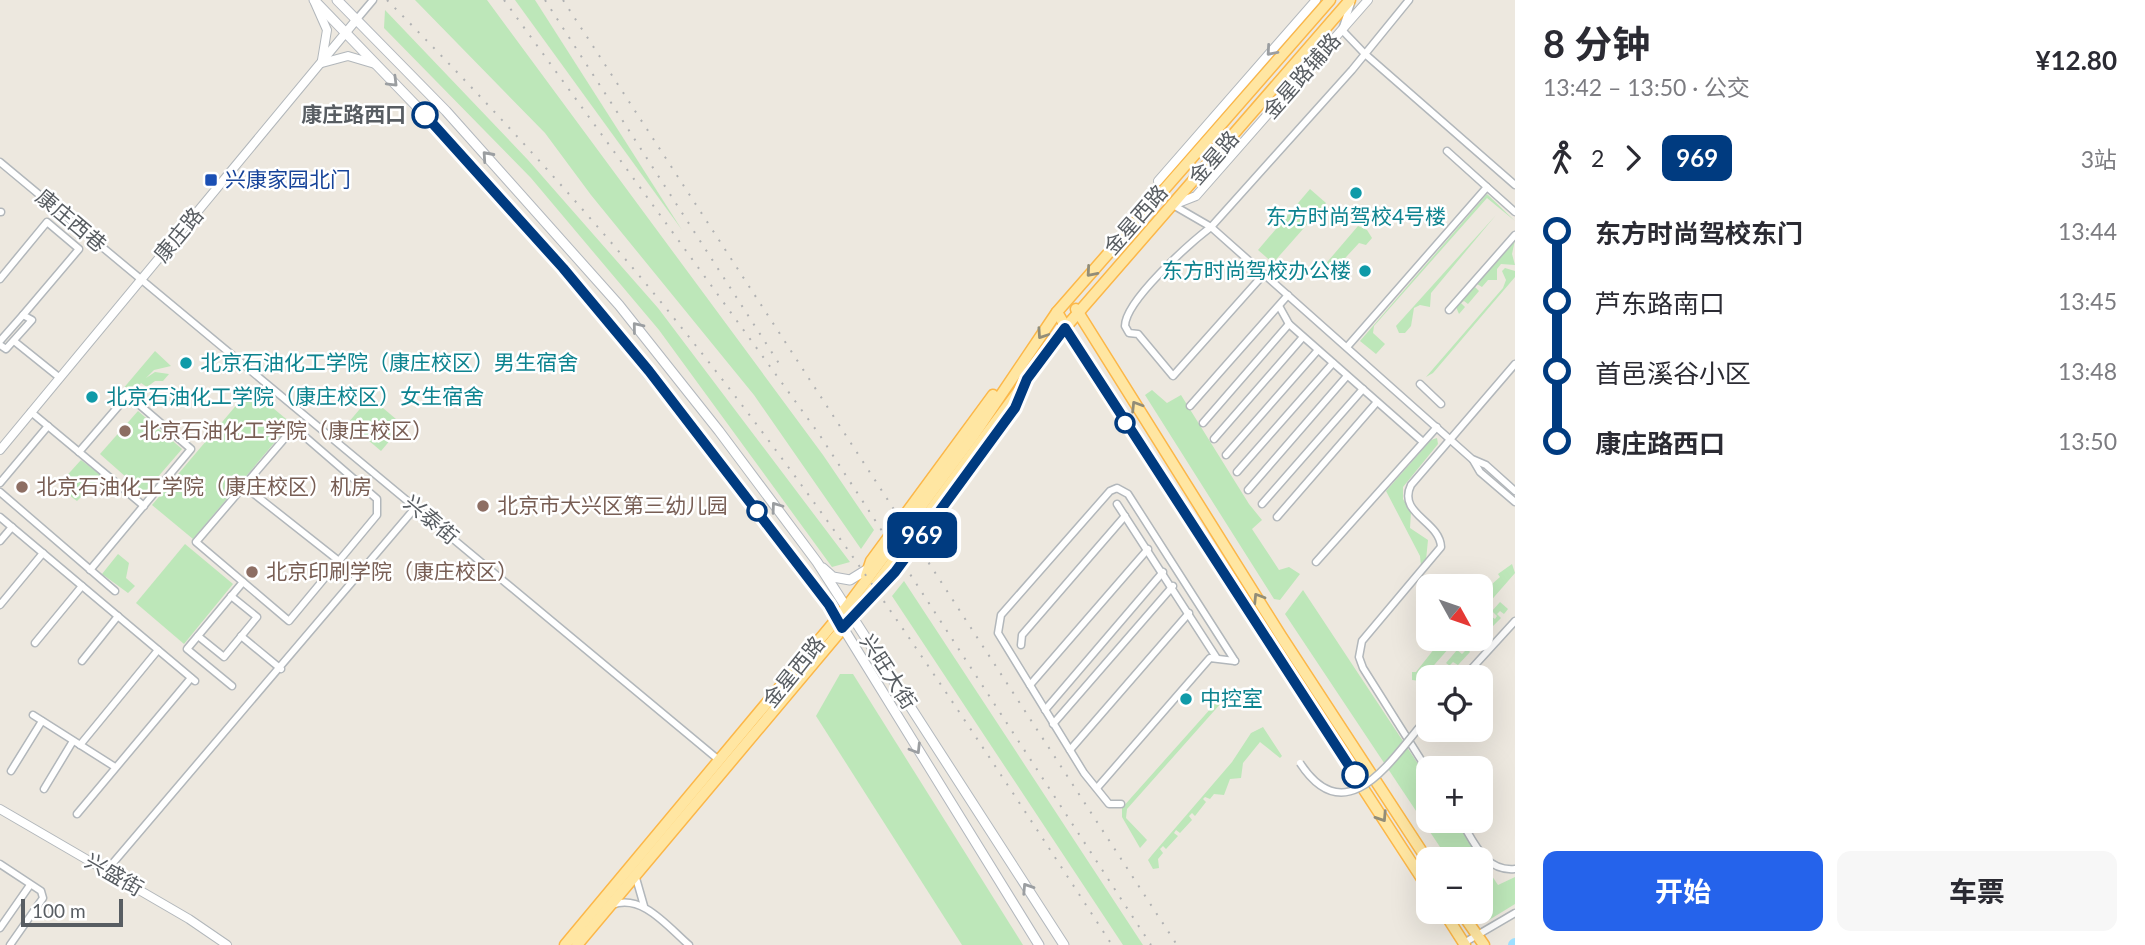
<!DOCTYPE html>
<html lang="zh">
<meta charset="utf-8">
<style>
body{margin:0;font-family:Lato,"Noto Sans SC",sans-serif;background:#f7f7f7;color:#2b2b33;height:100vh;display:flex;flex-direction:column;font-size:26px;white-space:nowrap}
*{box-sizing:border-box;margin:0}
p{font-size:23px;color:#7c7c81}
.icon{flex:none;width:38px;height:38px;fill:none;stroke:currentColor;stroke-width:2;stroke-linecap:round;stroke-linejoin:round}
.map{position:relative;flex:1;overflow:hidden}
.details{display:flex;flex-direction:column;background:#fff;width:630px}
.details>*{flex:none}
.badge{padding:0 14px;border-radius:10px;font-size:24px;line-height:46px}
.needle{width:46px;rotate:130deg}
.buttons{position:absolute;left:1416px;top:574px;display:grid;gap:14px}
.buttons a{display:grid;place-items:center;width:77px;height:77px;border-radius:14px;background:#fff;box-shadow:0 7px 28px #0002;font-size:35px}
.scale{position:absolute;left:21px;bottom:18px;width:102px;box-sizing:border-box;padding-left:7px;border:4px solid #585d62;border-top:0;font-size:19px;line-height:24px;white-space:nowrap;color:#585d62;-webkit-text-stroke:5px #fff;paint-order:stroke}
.map>.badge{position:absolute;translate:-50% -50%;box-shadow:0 0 0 4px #fff}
.legs{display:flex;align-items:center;gap:10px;height:77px;padding:0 28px;font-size:23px}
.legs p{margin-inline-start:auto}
.summary{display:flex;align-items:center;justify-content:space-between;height:119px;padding:0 28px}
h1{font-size:38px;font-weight:700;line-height:52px}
.action{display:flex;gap:14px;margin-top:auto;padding:14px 28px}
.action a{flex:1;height:80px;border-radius:14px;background:#2563eb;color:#fff;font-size:28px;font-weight:700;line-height:80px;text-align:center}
.action a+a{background:#f7f7f7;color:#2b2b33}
ul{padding:0 28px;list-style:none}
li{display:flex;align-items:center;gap:24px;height:70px;font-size:26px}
li i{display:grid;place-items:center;width:10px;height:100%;margin:0 9px;background:currentColor}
li i::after{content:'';width:18px;height:18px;margin:-9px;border:5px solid;border-radius:50%;background:#fff}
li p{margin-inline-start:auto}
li:first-child i{background:linear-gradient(#0000 50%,currentColor 0)}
li:last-child i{background:linear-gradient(currentColor 50%,#0000 0)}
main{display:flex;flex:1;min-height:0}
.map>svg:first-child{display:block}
.green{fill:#bde7b9}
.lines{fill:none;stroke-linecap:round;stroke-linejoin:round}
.river{stroke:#9ddfff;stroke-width:12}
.minor-casing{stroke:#b2b7bb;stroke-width:9}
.tertiary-casing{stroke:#b2b7bb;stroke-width:10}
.secondary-casing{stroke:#b3b8be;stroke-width:11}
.primary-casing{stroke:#fcb748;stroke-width:13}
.minor{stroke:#fff;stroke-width:6}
.tertiary{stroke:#fff;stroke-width:8}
.secondary{stroke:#fff;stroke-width:9}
.primary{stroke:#ffe6a2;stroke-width:10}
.rail{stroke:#b1b2b3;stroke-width:2;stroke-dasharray:2 9;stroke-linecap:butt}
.minor-bridge-casing{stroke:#b2b7bb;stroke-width:9;stroke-linecap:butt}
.minor-bridge{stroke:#fff;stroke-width:6}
.oneway{stroke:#9b9ea1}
.oneway2{stroke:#928d78}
.line-1-casing{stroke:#fff;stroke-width:16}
.line-1{stroke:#003b80;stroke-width:10}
.stop-1-dot{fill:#fff;stroke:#003b80;stroke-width:3.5}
.transit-dot{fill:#1a4fb4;stroke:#fff;stroke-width:2.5}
.culture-dot{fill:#0f9aa8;stroke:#fff;stroke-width:2.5}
.education-dot{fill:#8d6e63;stroke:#fff;stroke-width:2.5}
.labels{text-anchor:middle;stroke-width:5;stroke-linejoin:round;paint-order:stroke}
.street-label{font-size:21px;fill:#585d62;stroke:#fff}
.stop-label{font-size:21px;font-weight:bold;fill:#585d62;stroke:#fff;text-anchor:end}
.transit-label{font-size:21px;fill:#164399;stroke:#fff;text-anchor:start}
.culture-label{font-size:21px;fill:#0d838f;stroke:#fff;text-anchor:start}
.education-label{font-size:21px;fill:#785e54;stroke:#fff;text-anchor:start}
</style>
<main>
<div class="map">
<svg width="1515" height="945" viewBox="0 0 1515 945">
<rect width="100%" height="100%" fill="#ede8df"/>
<!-- green -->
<g class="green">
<path d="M415 0H487L823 455 874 530 861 549 754 395 591 195 545 133Z"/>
<path d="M515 0H535L682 230Z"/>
<path d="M385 10 528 160 658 308 850 562 832 567 659 330 531 178 384 28Z"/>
<path d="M1310 189 1326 203 1273 263 1258 250Z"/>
<path d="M1487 194 1515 221 1487 198 1374 326 1373 333 1385 344 1376 354 1360 341Z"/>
<path d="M1496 215 1431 293 1430 307 1420 305 1414 308 1411 326 1405 333H1399L1396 326Z"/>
<path d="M1358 226 1367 230 1372 238 1366 245 1359 243 1336 268 1339 275 1335 277 1323 267Z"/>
<path d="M1515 240 1512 254 1515 265 1501 264 1497 269V280H1488L1482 287 1477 284 1475 287 1479 291 1468 304 1464 301 1461 303 1465 307 1459 314 1456 307Z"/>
<path d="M1505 268 1515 271V277L1433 373 1426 377 1503 288 1506 280 1502 271Z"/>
<path d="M155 351 171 366 154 370 146 378 155 372 169 374 163 381H155L147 387 141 383 134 392 122 390Z"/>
<path d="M250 389 291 423 193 539 152 505Z"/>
<path d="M1152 390 1167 403 1181 395 1249 504 1262 520 1252 529 1279 570 1289 567 1300 574 1280 600 1274 599 1145 395Z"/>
<path d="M370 397 403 425 381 451 348 423Z"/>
<path d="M138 411 182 449 144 493 100 454Z"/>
<path d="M1437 438 1438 444 1403 487V499L1411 512 1410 528 1428 540 1426 560 1421 566 1420 556 1386 491 1431 440Z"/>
<path d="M81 460 102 476 77 501 62 490 61 482Z"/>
<path d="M185 544 233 584 184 644 136 603Z"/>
<path d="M118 554 129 563 126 578 135 586 128 593 102 574Z"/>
<path d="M1512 564 1515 573 1481 612 1483 592 1500 577 1498 574Z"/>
<path d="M904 581 1143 945H1123L892 596Z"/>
<path d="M1303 590 1428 779V821H1455L1498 885 1515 877V904L1489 920 1481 908 1480 859H1448L1285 614Z"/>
<path d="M1500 602 1508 609 1504 614 1500 611 1497 614 1501 618 1488 631 1484 628 1482 631 1485 635 1473 648 1469 645 1466 647 1470 652 1458 665 1453 662 1450 665 1455 669 1448 677H1433L1444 666 1448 669 1450 666 1446 663 1457 650 1462 654 1466 650 1462 646 1468 639H1480L1481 624 1489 615 1495 619 1497 616 1492 611Z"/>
<path d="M1442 639H1457L1420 681 1412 680V672H1416Z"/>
<path d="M840 674H853L1023 945H962L816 716Z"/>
<path d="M1229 688 1232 689 1230 693 1127 809 1126 818 1147 840 1140 848 1122 817V808Z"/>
<path d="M1263 727 1282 756 1280 758 1260 742 1243 763 1241 778 1230 779 1224 795 1214 794 1210 799 1205 797 1203 799 1206 802 1195 816 1192 813 1189 816 1192 820 1180 833 1176 830 1174 833 1178 836 1166 849 1163 846 1160 849 1163 853 1158 859 1159 868 1153 869 1148 860 1152 855 1232 762 1251 733Z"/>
</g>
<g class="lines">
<!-- river -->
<path class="river" d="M1514 945 1515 944"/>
<defs>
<g id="minor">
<path d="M1351 3 1342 30 1365 54 1515 185"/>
<path d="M357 19 373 0"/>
<path d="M1447 151 1487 187"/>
<path d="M0 162 720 761"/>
<path d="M1173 205 1211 227 1472 459 1486 465 1515 491"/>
<path d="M0 212H1"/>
<path d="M1264 274 1173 376 1138 334 1129 333 1125 326C1125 301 1190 243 1211 227L1352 70 1409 0"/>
<path d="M0 279 47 222 79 249 23 315 32 320 6 349 0 345"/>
<path d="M1279 306 1289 324 1423 442"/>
<path d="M1449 310 1515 235"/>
<path d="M0 341 23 315"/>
<path d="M14 341 60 378"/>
<path d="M1347 347 1487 187 1515 212"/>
<path d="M1420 384 1441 404"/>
<path d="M1190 406 1288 295"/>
<path d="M31 412 144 506"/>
<path d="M1203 423 1289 324"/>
<path d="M290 432 303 435 377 499V515L289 621 196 542Z"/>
<path d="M1214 439 1303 337"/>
<path d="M79 452 128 395 191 449 90 570"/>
<path d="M1226 455 1318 350"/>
<path d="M1473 460 1480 472 1515 502"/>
<path d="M1237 472 1333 363"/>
<path d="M0 483 48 426"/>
<path d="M244 486 339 561"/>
<path d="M1248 490 1347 376"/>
<path d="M0 492 115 591"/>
<path d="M1117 504 1216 657"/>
<path d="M1262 504 1363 389"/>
<path d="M0 517 195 681"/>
<path d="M1277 517 1377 402"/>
<path d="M0 541 12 527"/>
<path d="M1316 562 1437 427"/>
<path d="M0 605 43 553"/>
<path d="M198 636 224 657 257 617 231 596"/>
<path d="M241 636 281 669"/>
<path d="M35 643 82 586"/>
<path d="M1021 645 1022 635 1125 516"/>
<path d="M82 661 118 616"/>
<path d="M1464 677 1515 621"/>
<path d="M1030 685 1148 549"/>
<path d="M232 686 187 649 243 582"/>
<path d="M1045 710 1163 572"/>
<path d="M33 715 115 767"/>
<path d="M1053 724 1173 586"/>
<path d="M80 745 158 650"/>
<path d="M1070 750 1189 613"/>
<path d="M11 771 42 721"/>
<path d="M1428 771 1363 668 1359 657 1362 641 1441 547C1440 521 1397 514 1411 485L1515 364"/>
<path d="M1097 788 1210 658 1235 661"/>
<path d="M44 789 73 741"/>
<path d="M1121 804H1109L1084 773 998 633 1001 615 1110 491 1117 488 1128 494 1235 661"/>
<path d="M77 814 191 678"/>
<path d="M1461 821C1474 842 1485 872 1515 869"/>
<path d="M0 864 41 891 43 898 10 945"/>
<path d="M107 870 415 508"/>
<path d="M636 878 644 906"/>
<path d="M612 905C642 893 668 927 689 945"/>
<path d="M0 928 30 885"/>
<path d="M1462 944 1515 913"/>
</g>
<g id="tertiary">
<path d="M315 3 327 30 322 60"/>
<path d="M322 63 348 56 375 64"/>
<path d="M1158 181 1316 0"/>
<path d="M1173 205 1196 196 1368 0"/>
<path d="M0 450 357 19"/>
<path d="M0 809 189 919 227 945"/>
</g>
<g id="secondary">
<path d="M314 0 425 115 563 268 718 461 829 605 1039 945"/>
<path d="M337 0 446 111 619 305 719 431 817 562 1064 945"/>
<path d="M823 568 833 577 850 580 871 567"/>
</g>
<g id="primary">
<path d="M1076 309 1281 636 1428 861"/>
<path d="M1057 312 1092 372 1428 888"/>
<path d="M866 576 871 561 993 395"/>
<path d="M877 590 895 572 1015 408 1021 392"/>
<path d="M851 618 1065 328 1350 0"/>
<path d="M1444 912 1465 945"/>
<path d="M1461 912 1484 945"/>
<path d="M565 945 845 609 974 435 1057 312 1330 0"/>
<path d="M577 945 854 615"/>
</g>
</defs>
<!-- minor casing -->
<use href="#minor" class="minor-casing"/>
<!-- tertiary casing -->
<use href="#tertiary" class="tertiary-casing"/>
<!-- secondary casing -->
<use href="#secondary" class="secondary-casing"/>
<!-- primary casing -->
<use href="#primary" class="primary-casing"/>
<!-- minor -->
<use href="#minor" class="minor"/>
<!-- tertiary -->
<use href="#tertiary" class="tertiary"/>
<!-- secondary -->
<use href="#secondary" class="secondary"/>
<!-- primary -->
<use href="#primary" class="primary"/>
<!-- rail -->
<g class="rail">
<path d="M387 0C476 90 561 182 642 279 815 488 964 717 1112 945"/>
<path d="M504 0 819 434 1151 945"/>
<path d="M545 0 780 365"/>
<path d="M563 0 1177 945"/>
</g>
<defs>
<path id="minor-bridge" d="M1300 763C1348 836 1394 755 1428 717"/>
</defs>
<!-- minor-bridge casing -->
<use href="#minor-bridge" class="minor-bridge-casing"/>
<!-- minor-bridge -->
<use href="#minor-bridge" class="minor-bridge"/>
</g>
<!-- one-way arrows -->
<defs><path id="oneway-chevron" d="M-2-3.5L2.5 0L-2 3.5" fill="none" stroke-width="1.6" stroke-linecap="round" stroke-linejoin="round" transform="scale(1.75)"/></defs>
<g class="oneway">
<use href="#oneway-chevron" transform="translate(1271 51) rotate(131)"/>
<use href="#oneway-chevron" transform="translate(393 82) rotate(45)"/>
<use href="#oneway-chevron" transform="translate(487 156) rotate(-132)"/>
<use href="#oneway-chevron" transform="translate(637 327) rotate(-129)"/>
<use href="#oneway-chevron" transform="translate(776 507) rotate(-126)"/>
<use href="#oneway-chevron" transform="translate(916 749) rotate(58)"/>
<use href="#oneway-chevron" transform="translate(1027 888) rotate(-123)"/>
</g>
<g class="oneway2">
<use href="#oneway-chevron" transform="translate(1091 272) rotate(131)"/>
<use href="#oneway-chevron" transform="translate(1042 334) rotate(124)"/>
<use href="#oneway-chevron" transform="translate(1136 406) rotate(-122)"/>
<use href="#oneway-chevron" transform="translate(1258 598) rotate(-122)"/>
<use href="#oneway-chevron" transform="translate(1382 817) rotate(57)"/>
</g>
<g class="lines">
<defs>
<path id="line-1" d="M425 115 563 268 649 371 829 605 842 628 895 572 1015 408 1027 379 1065 328 1355 775"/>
</defs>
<!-- line-1 casing -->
<use href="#line-1" class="line-1-casing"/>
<!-- line-1 -->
<use href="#line-1" class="line-1"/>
</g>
<!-- markers -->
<g class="stop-1-dot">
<circle cx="425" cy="115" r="12"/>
<circle cx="1125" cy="423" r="9"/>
<circle cx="757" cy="511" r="9"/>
<circle cx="1355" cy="775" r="12"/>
</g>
<rect class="transit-dot" x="204" y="173" width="14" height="14" rx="3.5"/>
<g class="culture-dot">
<circle cx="1356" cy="193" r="7"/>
<circle cx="1365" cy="271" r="7"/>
<circle cx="186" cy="363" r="7"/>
<circle cx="92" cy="397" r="7"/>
<circle cx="1186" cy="699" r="7"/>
</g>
<g class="education-dot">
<circle cx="125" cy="431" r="7"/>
<circle cx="22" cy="487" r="7"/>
<circle cx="483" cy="506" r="7"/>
<circle cx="252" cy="572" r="7"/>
</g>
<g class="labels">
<!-- street labels -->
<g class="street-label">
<text transform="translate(1302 76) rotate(-49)" y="7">金星路辅路</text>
<text transform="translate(1214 158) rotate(-49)" y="7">金星路</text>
<text transform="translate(1136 220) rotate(-49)" y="7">金星西路</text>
<text transform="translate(71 221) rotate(40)" y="7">康庄西巷</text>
<text transform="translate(179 235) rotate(-50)" y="7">康庄路</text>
<text transform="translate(431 520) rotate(40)" y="7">兴泰街</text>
<text transform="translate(794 672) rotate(-51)" y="7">金星西路</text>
<text transform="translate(888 672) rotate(57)" y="7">兴旺大街</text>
<text transform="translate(114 875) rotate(30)" y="7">兴盛街</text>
</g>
<!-- stop labels -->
<g class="stop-label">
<text x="406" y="122">康庄路西口</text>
</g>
<!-- transit labels -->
<g class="transit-label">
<text x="225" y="187">兴康家园北门</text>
</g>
<!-- culture labels -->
<g class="culture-label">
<text x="1356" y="224" text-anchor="middle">东方时尚驾校4号楼</text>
<text x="1351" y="278" text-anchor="end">东方时尚驾校办公楼</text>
<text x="200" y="370">北京石油化工学院（康庄校区）男生宿舍</text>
<text x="106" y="404">北京石油化工学院（康庄校区）女生宿舍</text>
<text x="1200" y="706">中控室</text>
</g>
<!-- education labels -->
<g class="education-label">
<text x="139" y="438">北京石油化工学院（康庄校区）</text>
<text x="36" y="494">北京石油化工学院（康庄校区）机房</text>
<text x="497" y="513">北京市大兴区第三幼儿园</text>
<text x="266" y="579">北京印刷学院（康庄校区）</text>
</g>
</g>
</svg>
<div class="buttons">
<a><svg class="needle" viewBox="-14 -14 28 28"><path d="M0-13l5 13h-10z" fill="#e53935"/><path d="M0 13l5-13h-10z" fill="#7c7c81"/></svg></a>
<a><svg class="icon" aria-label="locate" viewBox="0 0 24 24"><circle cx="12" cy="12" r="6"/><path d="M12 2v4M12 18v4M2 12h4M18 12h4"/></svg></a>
<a>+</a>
<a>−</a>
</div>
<div class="scale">100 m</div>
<b class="badge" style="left:922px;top:535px;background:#003b80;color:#fff">969</b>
</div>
<section class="details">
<div class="summary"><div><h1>8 分钟</h1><p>13:42 – 13:50 · 公交</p></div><b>¥12.80</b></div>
<div class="legs"><svg class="icon" aria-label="walk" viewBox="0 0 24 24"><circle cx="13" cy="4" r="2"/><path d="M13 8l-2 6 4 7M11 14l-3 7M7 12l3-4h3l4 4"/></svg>2<svg class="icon" aria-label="forward" viewBox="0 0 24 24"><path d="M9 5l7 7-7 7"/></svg><b class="badge" style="background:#003b80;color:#fff">969</b><p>3站</p></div>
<ul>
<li><i style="color:#003b80"></i><b>东方时尚驾校东门</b><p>13:44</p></li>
<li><i style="color:#003b80"></i><span>芦东路南口</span><p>13:45</p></li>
<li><i style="color:#003b80"></i><span>首邑溪谷小区</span><p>13:48</p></li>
<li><i style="color:#003b80"></i><b>康庄路西口</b><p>13:50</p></li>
</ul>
<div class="action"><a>开始</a><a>车票</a></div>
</section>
</main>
